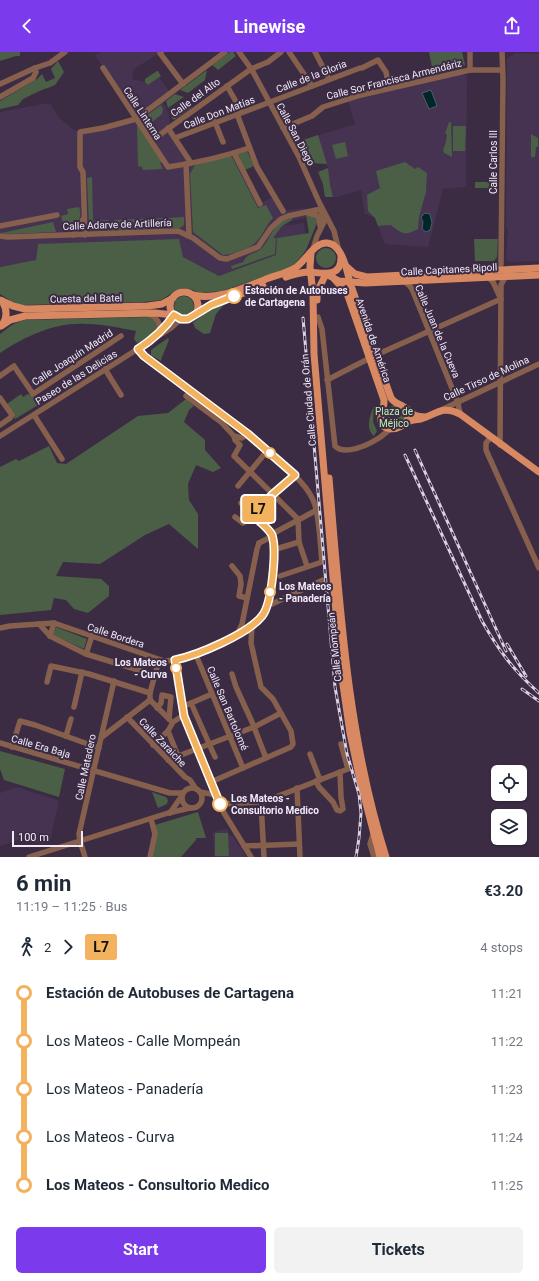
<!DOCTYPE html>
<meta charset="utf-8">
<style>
body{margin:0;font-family:Roboto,sans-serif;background:#f2f2f3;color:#1f2937;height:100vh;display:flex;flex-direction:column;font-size:15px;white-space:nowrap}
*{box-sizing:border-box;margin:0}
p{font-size:13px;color:#747a83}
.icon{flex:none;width:22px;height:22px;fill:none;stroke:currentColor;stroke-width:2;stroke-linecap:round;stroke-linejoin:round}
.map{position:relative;height:805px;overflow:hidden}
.sheet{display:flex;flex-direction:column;background:#fff;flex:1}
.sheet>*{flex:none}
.badge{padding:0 8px;border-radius:3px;font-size:14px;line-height:26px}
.controls{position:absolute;left:491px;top:713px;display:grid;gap:8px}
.controls a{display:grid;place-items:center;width:36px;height:36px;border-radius:6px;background:#fff;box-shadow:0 1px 3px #0004;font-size:20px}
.scale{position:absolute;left:12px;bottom:10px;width:71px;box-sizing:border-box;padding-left:4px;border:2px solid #f2e9f9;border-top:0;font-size:11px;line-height:14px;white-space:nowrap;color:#f2e9f9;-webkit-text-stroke:3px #3b2c44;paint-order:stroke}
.map>.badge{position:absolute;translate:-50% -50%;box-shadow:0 0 0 2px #fff}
.legs{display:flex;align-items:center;gap:6px;height:44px;padding:0 16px;font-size:13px}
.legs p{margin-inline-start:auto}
.overview{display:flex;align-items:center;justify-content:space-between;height:68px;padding:0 16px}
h1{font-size:22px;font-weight:700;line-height:30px}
.button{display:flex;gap:8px;margin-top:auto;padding:8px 16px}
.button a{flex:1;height:46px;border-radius:6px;background:#7c3aed;color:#fff;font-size:16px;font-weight:700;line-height:46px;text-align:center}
.button a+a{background:#f2f2f3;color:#1f2937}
ul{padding:0 16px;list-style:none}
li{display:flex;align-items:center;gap:14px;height:48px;font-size:15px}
li i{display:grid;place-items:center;width:6px;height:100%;margin:0 5px;background:currentColor}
li i::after{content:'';width:10px;height:10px;margin:-5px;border:3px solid;border-radius:50%;background:#fff}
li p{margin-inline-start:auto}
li:first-child i{background:linear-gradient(#0000 50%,currentColor 0)}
li:last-child i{background:linear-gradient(currentColor 50%,#0000 0)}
header{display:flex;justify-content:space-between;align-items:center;height:52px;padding:0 16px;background:#7c3aed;color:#fff;font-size:18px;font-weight:700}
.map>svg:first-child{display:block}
.built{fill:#463352}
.green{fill:#4a5f45}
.water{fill:#002628;stroke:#496067}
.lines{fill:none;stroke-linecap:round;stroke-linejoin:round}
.minor{stroke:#86604d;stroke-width:5.5}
.major{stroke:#d88962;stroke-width:7}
.rail-casing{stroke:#dbd1e2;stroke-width:3}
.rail{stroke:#3b2c44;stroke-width:1.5;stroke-dasharray:4.5;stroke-linecap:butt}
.line-1-casing{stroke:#fff;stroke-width:9}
.line-1{stroke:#f2b25e;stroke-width:6}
.stop-1-dot{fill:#fff;stroke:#f2b25e;stroke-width:2}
.labels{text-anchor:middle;stroke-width:4;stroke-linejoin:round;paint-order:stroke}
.street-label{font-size:10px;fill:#f2e9f9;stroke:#3b2c44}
.stop-label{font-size:10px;font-weight:bold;fill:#f2e9f9;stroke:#3b2c44;text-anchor:start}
.park-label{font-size:10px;fill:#bdf0b1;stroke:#3b2c44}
</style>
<header><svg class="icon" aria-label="back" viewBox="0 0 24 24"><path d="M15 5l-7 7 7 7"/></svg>Linewise<svg class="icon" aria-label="share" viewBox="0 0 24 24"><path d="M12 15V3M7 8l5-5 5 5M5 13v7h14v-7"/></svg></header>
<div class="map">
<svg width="539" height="805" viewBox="0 0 539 805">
<rect width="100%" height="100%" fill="#3b2c44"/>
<!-- built -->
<g class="built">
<path d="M102 0H161L134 17 132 27 145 30 148 33 159 25 169 39 162 48 168 60 171 74 168 76 191 111 234 101 260 152 274 144 283 159 305 156 307 165 290 169 283 174 304 171 305 182 278 186 276 203 219 224 183 205 179 188 38 193 36 208 0 215V60L49 51 51 53 59 66 74 78 80 80 136 67 95 3Z"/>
<path d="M434 0H462L465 13 462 17 463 23H467L466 135 443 137 428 195 385 192 375 166 365 162 361 138 337 145H325L323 132 318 120 328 116V115L326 112 312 111 300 89 355 72 348 49 396 34V32L407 29 412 26 433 21 429 1Z"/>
<path d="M515 1 539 2V209L510 210 506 206 508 177 506 176 507 7Z"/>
<path d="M17 735 59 749 50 789 42 792 21 787 0 794V741Z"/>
<path d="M226 777 228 778 229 784H233L246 805H214L213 780Z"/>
</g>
<!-- green -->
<g class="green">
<path d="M0 0H20V4H16L0 9Z"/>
<path d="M230 0H233L236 4 218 18 212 13Z"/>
<path d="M429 0H462L465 13 463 15 441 21 440 18 433 19Z"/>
<path d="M58 9 64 20 55 33 48 36 44 37 31 43 23 47 18 53 0 57V49L37 27 42 22 46 30 55 26 51 17Z"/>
<path d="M207 18 205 28 188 41 180 38Z"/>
<path d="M157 19H158L161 24 148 33 145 30V27Z"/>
<path d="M175 42 184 45 168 56 166 49Z"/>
<path d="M186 50 192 53 191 56 174 68 172 66 171 61Z"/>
<path d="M161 53 163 57 162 62 152 70H149L145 65Z"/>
<path d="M449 70H451L452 105 444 101 443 98 446 90 447 82H445Z"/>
<path d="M139 71 164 109 160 111 163 117 143 118 142 115 138 114 137 73Z"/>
<path d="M453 74H466L465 99H453Z"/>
<path d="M531 82 538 86V95H536L535 105H531Z"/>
<path d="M318 83 327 112 312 111 300 89Z"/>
<path d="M345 90 348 104 336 107 332 93Z"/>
<path d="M247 99 254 114 245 118 237 102Z"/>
<path d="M229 104 232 105 258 156 266 153 273 166C266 173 264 181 258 188 253 195 232 203 223 203L193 180 190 122 195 113Z"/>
<path d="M405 110 415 117 418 115 427 121 426 140 419 165 418 177C405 184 402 182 391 173L378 174 375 166 368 159 367 143 380 136 376 119Z"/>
<path d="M328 116 330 133 333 145H325L323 132 318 120Z"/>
<path d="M92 125 93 169 109 168V173L111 174 114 173V168L163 166V171L165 172 167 171 168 166 184 165V173L180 176 91 179 89 174 87 126Z"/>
<path d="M475 130H492V133H496V136H475Z"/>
<path d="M79 155C84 167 75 174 65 178L61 164 68 162 67 157Z"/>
<path d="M306 163 314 164 317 166V171L306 198 300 206 291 215 222 239 200 241 190 237 183 236 177 238 161 248 144 250 25 253C12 252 10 248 0 242V215L36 208 38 192 179 187 183 205 219 224 276 203 277 186 309 181Z"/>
<path d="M292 166V168L282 174 273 186H276L275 202 232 217 231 214 243 210C249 200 253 203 261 197 273 185 271 170 292 166Z"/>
<path d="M53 170 56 180 8 182 1 181Z"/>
<path d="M474 187H498L497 205 494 209H475Z"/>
<circle cx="326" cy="206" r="10"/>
<circle cx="184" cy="254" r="10"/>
<path d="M231 249 223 254 216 262 210 281 204 282 195 276 193 271C204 260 217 255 231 249Z"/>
<path d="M148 265 154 268C155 270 157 271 157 274 158 281 142 288 137 291L134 287 136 279C120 276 104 272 87 272 55 270 26 284 0 301V282C10 275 12 271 25 268Z"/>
<path d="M168 286 169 288 162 305 161 309 151 303V298Z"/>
<path d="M21 342 23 345 28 342 32 343 38 353 15 367 7 352Z"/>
<path d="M186 347 194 354 189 358 184 370 205 388V398L221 416 213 420 196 413 188 432 189 448 198 462V497L169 472 145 483 100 512 63 510 56 524 101 527 109 534V544L88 561 74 557 66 548 54 546 51 558 0 563V415L16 407 19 409 49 394 57 411 66 412 138 364 168 361Z"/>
<path d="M395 353H400L408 365 392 377 380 367 385 357Z"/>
<path d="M374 354 373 370 377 379 374 384C365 377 370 363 374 354Z"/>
<path d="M56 575 87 587 84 597 53 583Z"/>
<path d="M0 699 65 717 59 745 4 728 0 717Z"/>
<path d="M152 740 166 745 168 748 167 752 158 756Z"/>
<path d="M198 760 206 786H196V788L181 805H152L155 773Z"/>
<path d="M215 781H228L229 804H215Z"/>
</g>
<!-- water -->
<g class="water">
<path d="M431 38 437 54 429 57 422 41Z"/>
<path d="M425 161 430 162 432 171 430 178 426 180 422 177 423 170 421 165Z"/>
</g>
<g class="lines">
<!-- minor -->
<g class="minor">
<path d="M161 0 160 1 183 32"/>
<path d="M239 0 252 18 299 105 319 150 334 179 339 199"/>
<path d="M289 0 312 34"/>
<path d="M315 0 329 27"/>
<path d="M103 16 168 115C195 111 223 105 249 96"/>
<path d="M470 18V0"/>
<path d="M0 32 35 16 50 11 65 0"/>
<path d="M227 34 242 60"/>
<path d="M0 45 33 26 36 20 35 16"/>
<path d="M237 62 257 115 283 159"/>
<path d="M210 63 215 70 223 90"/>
<path d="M168 76 191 111"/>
<path d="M283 76 312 64 323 55 361 43 470 18H502"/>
<path d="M175 86 360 16H362L378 8 386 20 389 36"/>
<path d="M151 89 251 17 268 10 281 0"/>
<path d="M234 101 260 152"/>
<path d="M186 112 189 182 188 184"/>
<path d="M308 161 316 163 319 165 320 174"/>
<path d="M0 174 57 163"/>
<path d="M73 183 84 166"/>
<path d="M85 183 83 120 80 115V80L103 76 136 67 225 0"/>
<path d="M0 184 8 185 178 179 193 186 220 206 227 207 258 195 271 176 281 167 288 164 321 157"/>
<path d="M313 197 317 184 324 170 321 158"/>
<path d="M496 218 500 216 501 212 503 27 502 0"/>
<path d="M488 225 493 230 500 245"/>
<path d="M403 229 409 233 412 237 458 351 460 362"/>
<path d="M148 262C158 266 160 270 160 281"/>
<path d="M318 265 322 277 335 394C345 404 368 393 379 386 384 383 386 379 392 377"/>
<path d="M159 281 174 263"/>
<path d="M137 297 144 304C189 337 235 369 276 407 290 419 309 434 315 453 320 471 320 491 322 510L280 524"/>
<path d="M376 303 501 247"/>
<path d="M105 317 121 343"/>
<path d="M0 324 14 314 33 342 121 284"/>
<path d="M327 328 370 306"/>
<path d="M186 344 221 370 234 384 242 386 248 382"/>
<path d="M0 346 12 363 10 366 0 373"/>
<path d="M441 358 539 312"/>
<path d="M34 363 62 407"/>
<path d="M0 384 171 276 181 267"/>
<path d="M234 384 235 388 240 393 234 404 298 467 299 490 307 514"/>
<path d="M491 385 486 391V398L539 516"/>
<path d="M500 393 501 233 504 227 509 224"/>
<path d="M238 434 267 399"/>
<path d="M241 451 272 482"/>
<path d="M235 465 243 471 273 442 295 423"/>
<path d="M259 491 269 486 272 482 315 459"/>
<path d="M273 498 299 490"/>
<path d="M232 514 240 524 241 532 239 544 247 546"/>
<path d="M267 552H272L323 528"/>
<path d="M39 572 50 584 86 602 155 623"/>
<path d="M0 576 10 574 54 571 164 609 175 608 196 603 236 583 261 566 265 559 274 520 275 510 272 482"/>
<path d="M238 581 242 572 257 497 259 491"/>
<path d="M50 584 54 571"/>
<path d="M86 602 92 584"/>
<path d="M196 603 243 716"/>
<path d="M175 608 184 663 224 761 251 805"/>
<path d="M232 622 236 635 252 670 266 706"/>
<path d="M47 630 51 614 89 622 150 641"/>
<path d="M150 648 170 668"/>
<path d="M191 651 215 705"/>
<path d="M74 655 82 620"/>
<path d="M182 655 212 642"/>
<path d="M157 656 161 651 162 643 171 645 169 667"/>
<path d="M127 665 185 725 190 728 196 737"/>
<path d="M168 679 178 704"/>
<path d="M66 684 71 667"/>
<path d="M102 685 150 648V641L159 608"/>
<path d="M0 691 170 741H182"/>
<path d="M153 693 168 679 173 670 184 663"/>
<path d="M12 695 20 669 35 673 99 696"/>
<path d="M310 702 320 728"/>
<path d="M168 708 254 675 281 661"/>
<path d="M316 729 319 735 333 750 337 758 340 759 343 757 341 745 340 720"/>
<path d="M211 730 291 695 293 692 291 679 273 647 261 635 251 591 252 572"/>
<circle cx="192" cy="746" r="10"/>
<path d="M297 736 300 805"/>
<path d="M200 740 211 742 215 740"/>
<path d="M261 750 264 805"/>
<path d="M220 752 261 750 268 748 348 717 341 692"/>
<path d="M170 761 181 745"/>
<path d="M373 782 370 792 374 805"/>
<path d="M244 794 299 792"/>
<path d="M29 805 168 761 190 756"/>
<path d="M85 805 80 789 79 782 114 629"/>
<path d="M150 805 155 782 151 767"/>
</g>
<!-- major -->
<g class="major">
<path d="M311 201 310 215 313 242 314 302 341 619 350 681 360 728 380 805"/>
<path d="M346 214 355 222 367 225 539 216"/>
<path d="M326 222 339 229 365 231 539 223"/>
<path d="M286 225C293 222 300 221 307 220 321 220 342 228 341 204"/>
<path d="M335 228 347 241 384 348C385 358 377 364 383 374 394 382 412 372 408 358"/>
<circle cx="184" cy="254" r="14"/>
<path d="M193 243C218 249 245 235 269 226 277 223 287 221 295 216 306 209 314 190 327 191 342 192 347 218 350 231L391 346C395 352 399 351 404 355 413 361 412 365 425 365"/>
<path d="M0 248 13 254 25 257 148 254 162 252 173 246"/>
<path d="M317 248V240L326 222"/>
<path d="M2 249C7 257 8 265 2 273"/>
<path d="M195 262 211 253 263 234"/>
<path d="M1 274 10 268 25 264 155 261 174 263"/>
<path d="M405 371C410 368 415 368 421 367 437 362 442 353 460 362L539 420"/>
<path d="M329 426C340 554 347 682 386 805"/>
</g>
<defs>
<g id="rail">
<path d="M303 266 335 635 347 702 359 742 361 761 359 786 356 805"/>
<path d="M415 398 506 599"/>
<path d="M405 403 482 569C499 599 514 619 539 641"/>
<path d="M507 592 526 624"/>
<path d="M522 637 539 649"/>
</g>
</defs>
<!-- rail casing -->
<use href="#rail" class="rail-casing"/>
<!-- rail -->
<use href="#rail" class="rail"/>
</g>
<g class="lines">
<defs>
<path id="line-1" d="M220 752 184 664 175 608C198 603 248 582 262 564 272 552 277 498 272 483 269 477 257 467 252 463L273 442 295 423 248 382 144 304 138 297C152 288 164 278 174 263L181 267H188L211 253 234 244"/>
</defs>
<!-- line-1 casing -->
<use href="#line-1" class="line-1-casing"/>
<!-- line-1 -->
<use href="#line-1" class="line-1"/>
</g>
<!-- markers -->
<g class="stop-1-dot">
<circle cx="234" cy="244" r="7"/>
<circle cx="270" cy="401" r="5"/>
<circle cx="270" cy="540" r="5"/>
<circle cx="176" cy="616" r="5"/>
<circle cx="220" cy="752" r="7"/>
</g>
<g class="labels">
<!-- street labels -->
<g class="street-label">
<text transform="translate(311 24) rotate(-21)" y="4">Calle de la Gloria</text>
<text transform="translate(394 27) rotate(-14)" y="4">Calle Sor Francisca Armendáriz</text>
<text transform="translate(195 45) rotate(-36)" y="4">Calle del Alto</text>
<text transform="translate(219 60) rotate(-21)" y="4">Calle Don Matías</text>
<text transform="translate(143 61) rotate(57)" y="4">Calle Linterna</text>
<text transform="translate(296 82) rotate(62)" y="4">Calle San Diego</text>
<text transform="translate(493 110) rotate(-90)" y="4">Calle Carlos III</text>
<text transform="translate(117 172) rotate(-2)" y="4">Calle Adarve de Artillería</text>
<text transform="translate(449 217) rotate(-3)" y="4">Calle Capitanes Ripoll</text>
<text transform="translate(86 246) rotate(-1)" y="4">Cuesta del Batel</text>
<text transform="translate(438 279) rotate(67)" y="4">Calle Juan de la Cueva</text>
<text transform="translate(374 288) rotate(71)" y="4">Avenida de América</text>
<text transform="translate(72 305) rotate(-33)" y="4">Calle Joaquín Madrid</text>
<text transform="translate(76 325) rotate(-32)" y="4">Paseo de las Delicias</text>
<text transform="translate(486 326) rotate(-25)" y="4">Calle Tirso de Molina</text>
<text transform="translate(308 348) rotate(-95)" y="4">Calle Ciudad de Orán</text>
<text transform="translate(116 583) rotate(18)" y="4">Calle Bordera</text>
<text transform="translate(334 595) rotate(-96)" y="4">Calle Mompeán</text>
<text transform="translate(228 656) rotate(67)" y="4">Calle San Bartolomé</text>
<text transform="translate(163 690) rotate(46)" y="4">Calle Zaraiche</text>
<text transform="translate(41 694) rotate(16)" y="4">Calle Era Baja</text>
<text transform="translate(85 715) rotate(-78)" y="4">Calle Matadero</text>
</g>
<!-- stop labels -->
<g class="stop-label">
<text x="245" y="242">Estación de Autobuses<tspan x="245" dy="12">de Cartagena</tspan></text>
<text x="279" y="538">Los Mateos<tspan x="279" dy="12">- Panadería</tspan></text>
<text x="167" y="614" text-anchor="end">Los Mateos<tspan x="167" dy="12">- Curva</tspan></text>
<text x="231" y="750">Los Mateos -<tspan x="231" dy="12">Consultorio Medico</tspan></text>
</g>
<!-- park labels -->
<g class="park-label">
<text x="394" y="363">Plaza de<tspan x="394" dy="12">Méjico</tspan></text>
</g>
</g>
</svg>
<div class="controls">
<a><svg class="icon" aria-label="locate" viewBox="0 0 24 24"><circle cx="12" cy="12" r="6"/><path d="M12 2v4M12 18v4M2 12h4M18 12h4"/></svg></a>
<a><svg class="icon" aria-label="layers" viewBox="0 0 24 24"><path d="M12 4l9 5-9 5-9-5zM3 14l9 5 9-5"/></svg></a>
</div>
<div class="scale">100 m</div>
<b class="badge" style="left:258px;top:457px;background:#f2b25e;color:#111">L7</b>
</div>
<section class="sheet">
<div class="overview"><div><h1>6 min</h1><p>11:19 – 11:25 · Bus</p></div><b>€3.20</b></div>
<div class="legs"><svg class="icon" aria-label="walk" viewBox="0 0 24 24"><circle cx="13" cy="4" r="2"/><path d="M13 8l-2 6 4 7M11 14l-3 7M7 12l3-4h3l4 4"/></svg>2<svg class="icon" aria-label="forward" viewBox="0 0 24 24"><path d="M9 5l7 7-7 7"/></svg><b class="badge" style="background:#f2b25e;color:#111">L7</b><p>4 stops</p></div>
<ul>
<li><i style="color:#f2b25e"></i><b>Estación de Autobuses de Cartagena</b><p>11:21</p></li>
<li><i style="color:#f2b25e"></i><span>Los Mateos - Calle Mompeán</span><p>11:22</p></li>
<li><i style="color:#f2b25e"></i><span>Los Mateos - Panadería</span><p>11:23</p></li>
<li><i style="color:#f2b25e"></i><span>Los Mateos - Curva</span><p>11:24</p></li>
<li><i style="color:#f2b25e"></i><b>Los Mateos - Consultorio Medico</b><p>11:25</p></li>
</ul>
<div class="button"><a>Start</a><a>Tickets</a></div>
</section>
